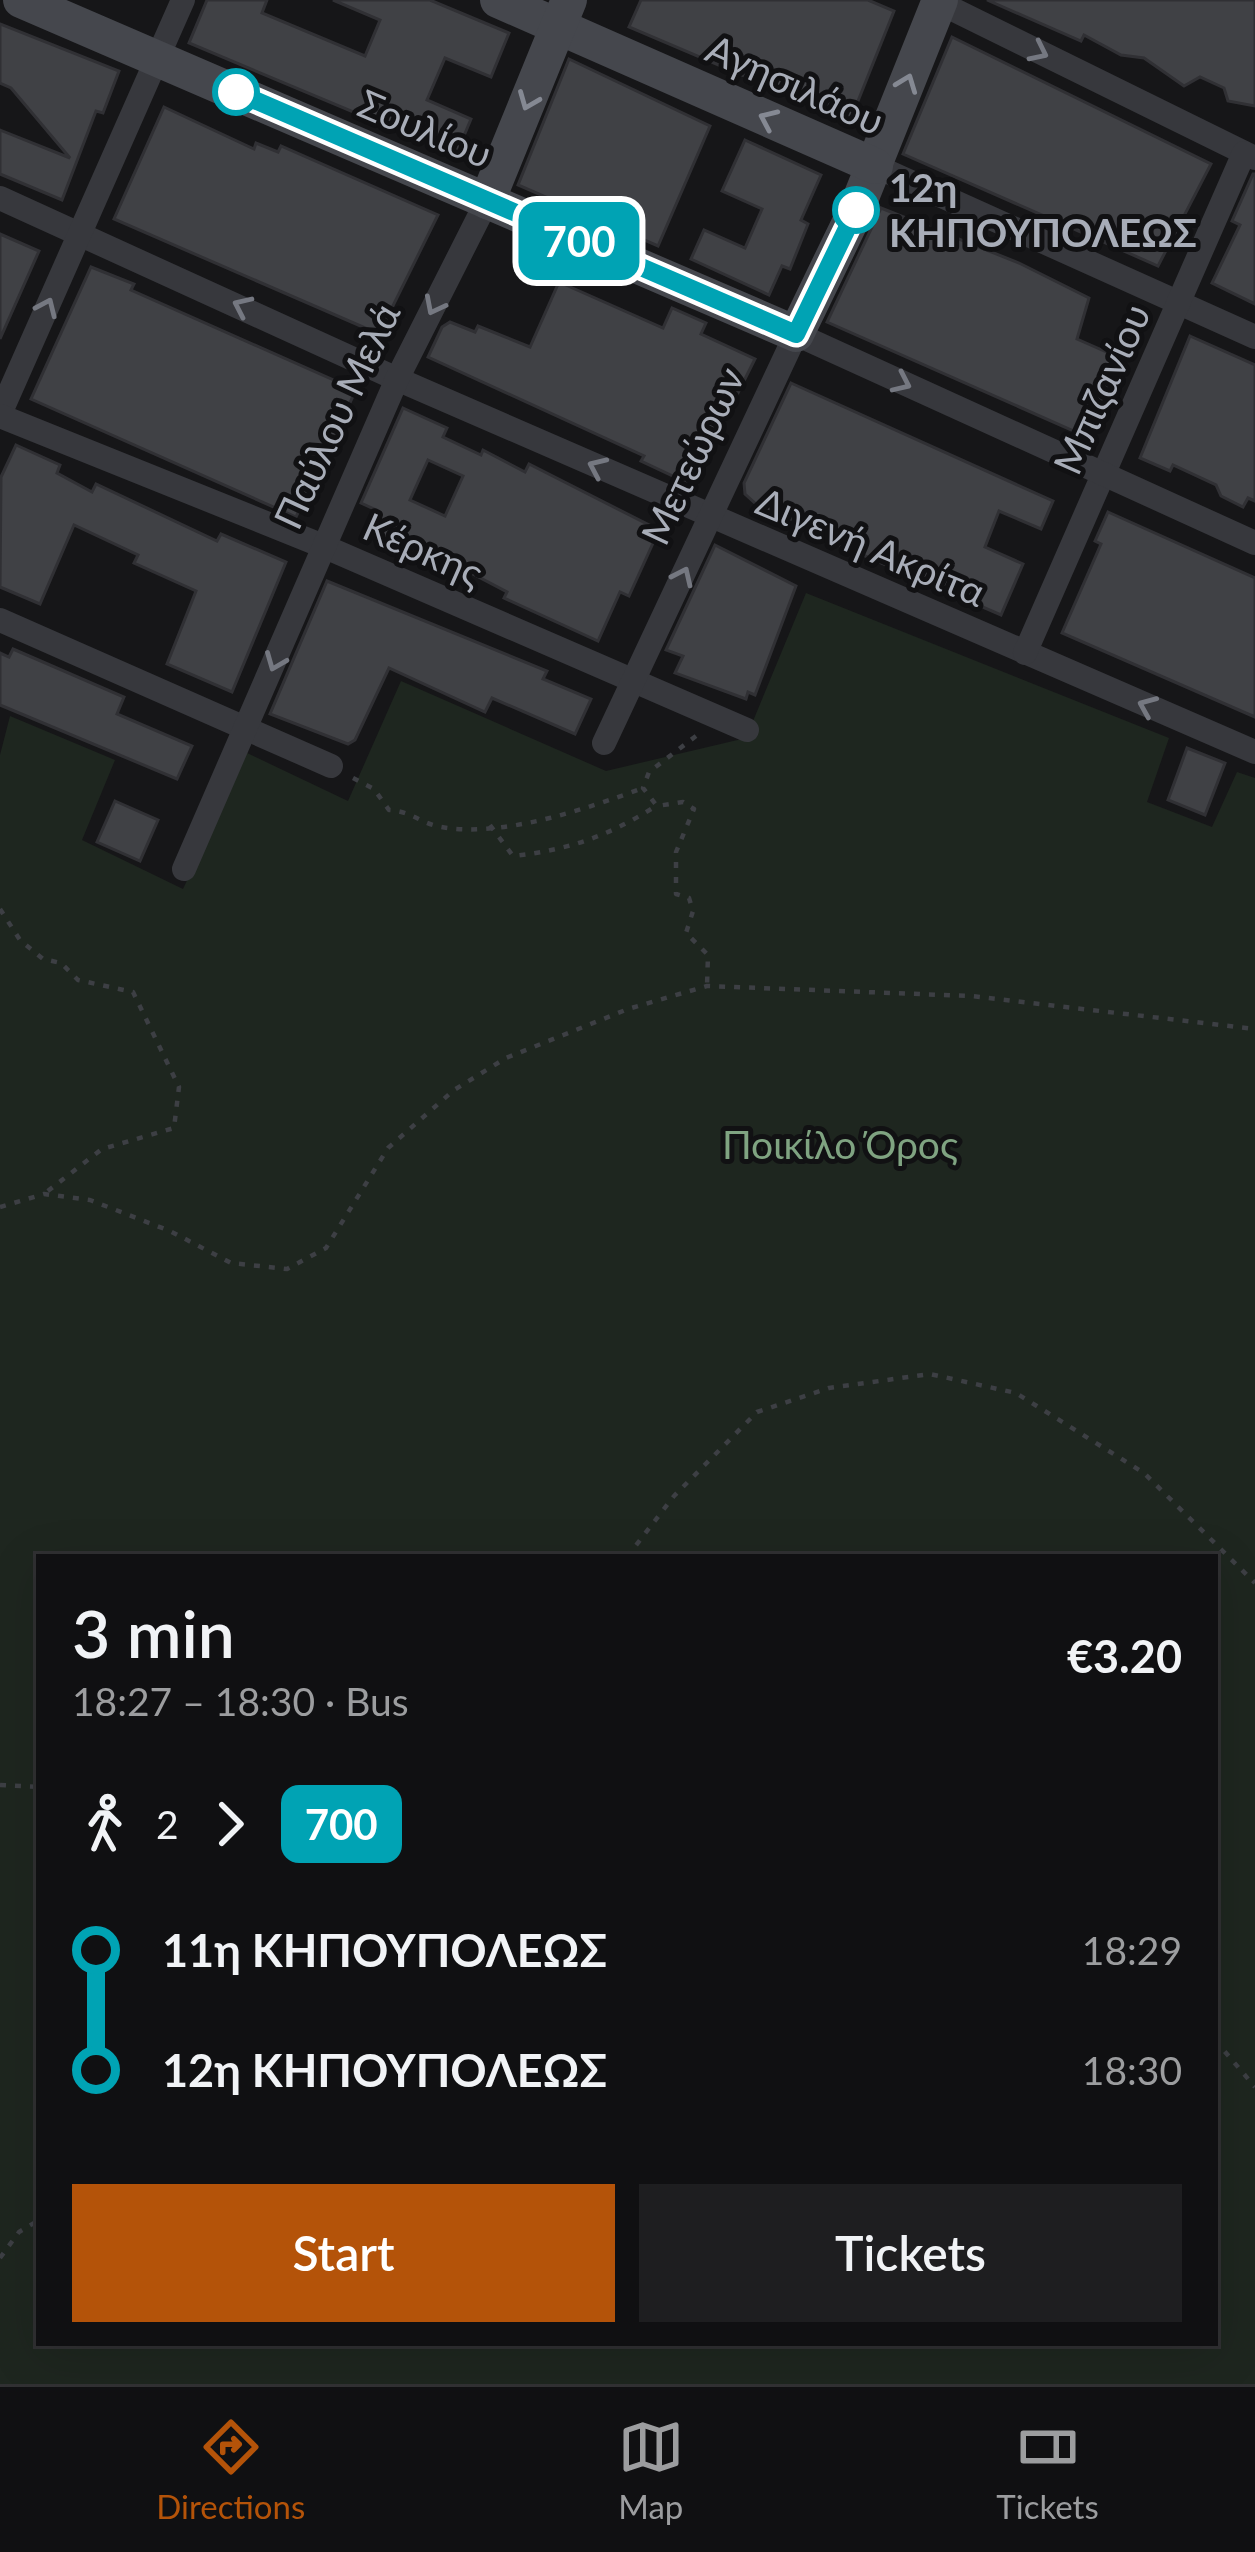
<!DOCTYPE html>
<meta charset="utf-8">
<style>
body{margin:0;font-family:Lato,sans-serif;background:#1e1e20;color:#f1f3f6;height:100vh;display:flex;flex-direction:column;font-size:45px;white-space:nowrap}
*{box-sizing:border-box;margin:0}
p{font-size:39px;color:#9c9d9f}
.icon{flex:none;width:66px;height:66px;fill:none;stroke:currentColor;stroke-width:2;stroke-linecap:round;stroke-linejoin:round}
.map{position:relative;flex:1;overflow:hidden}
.drawer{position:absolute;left:36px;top:1554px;width:1182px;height:792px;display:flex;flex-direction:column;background:#101012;border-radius:0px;box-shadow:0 12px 48px #0002,0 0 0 3px #303032}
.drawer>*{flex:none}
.badge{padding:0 24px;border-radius:18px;font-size:42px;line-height:78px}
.map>.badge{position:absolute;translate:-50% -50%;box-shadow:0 0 0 6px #fff}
.legs{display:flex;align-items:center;gap:18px;height:132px;padding:0 36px;font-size:39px}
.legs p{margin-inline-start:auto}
.headline{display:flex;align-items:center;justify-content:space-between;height:204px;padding:0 36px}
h1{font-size:66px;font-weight:600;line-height:90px}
.cta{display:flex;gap:24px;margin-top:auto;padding:24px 36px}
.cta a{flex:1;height:138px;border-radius:0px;background:#b45309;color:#fff;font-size:48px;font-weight:600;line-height:138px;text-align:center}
.cta a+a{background:#1e1e20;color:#f1f3f6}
ul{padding:0 36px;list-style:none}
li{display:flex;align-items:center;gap:42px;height:120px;font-size:45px}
li i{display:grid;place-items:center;width:18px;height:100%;margin:0 15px;background:currentColor}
li i::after{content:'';width:30px;height:30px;margin:-15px;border:9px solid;border-radius:50%;background:#101012}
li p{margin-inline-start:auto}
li:first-child i{background:linear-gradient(#0000 50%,currentColor 0)}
li:last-child i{background:linear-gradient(currentColor 50%,#0000 0)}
.menu{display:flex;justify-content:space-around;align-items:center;height:168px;border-top:3px solid #303032;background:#101012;font-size:33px;color:#9c9d9f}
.menu a{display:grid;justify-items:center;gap:6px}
.menu .selected{color:#b45309}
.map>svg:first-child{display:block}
.green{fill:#1e261f;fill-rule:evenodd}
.building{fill:#404145;stroke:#303034;stroke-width:3;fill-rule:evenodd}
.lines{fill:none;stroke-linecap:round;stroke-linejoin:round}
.path{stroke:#3d3f44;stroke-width:4.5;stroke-dasharray:6 9;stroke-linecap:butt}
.street{stroke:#37383d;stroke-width:24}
.secondary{stroke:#45474d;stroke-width:36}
.oneway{stroke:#757881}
.oneway2{stroke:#858993}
.line-1-casing{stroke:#fff;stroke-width:27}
.line-1{stroke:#00a3b4;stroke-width:18}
.stop-1-dot{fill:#fff;stroke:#00a3b4;stroke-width:6}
.labels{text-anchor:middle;stroke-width:10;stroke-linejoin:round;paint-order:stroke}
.street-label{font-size:39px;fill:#a8adb8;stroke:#111113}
.stop-label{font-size:39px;font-weight:bold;fill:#a8adb8;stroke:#111113;text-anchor:start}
.park-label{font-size:39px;fill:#7fa381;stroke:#111113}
</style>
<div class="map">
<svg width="1255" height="2384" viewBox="0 0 1255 2384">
<rect width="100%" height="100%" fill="#161618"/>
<!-- green -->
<path class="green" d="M806 593 1169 738 1147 802 1212 827 1237 772 1255 778V2384H0V755L10 716 115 760 82 840 183 889 247 753 348 801 401 681 606 771 746 738ZM39 1557H1215V2343H39Z"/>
<!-- building -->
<g class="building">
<path d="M207 0H267L262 13 365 56 380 20 333 0H430L509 33 491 77 445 58 427 100 471 119 456 155 189 43Z"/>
<path d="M641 0H868L894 11 850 121 629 27Z"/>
<path d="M987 0H1255V106L1228 101 1224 88 1200 77 1184 86 1144 58 1121 55 1084 35 1081 41Z"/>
<path d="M0 24 119 71 103 113 96 111 62 200 0 174V130L70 158 11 88 0 83Z"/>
<path d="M952 37 1211 164 1158 266 903 154Z"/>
<path d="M569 59 710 126 658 246 518 185Z"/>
<path d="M164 107 254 149 256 143 278 152 281 146 438 215 379 334 114 219Z"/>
<path d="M745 140 821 175 801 220 808 224 790 269 782 266 769 295 691 259 704 230 745 248 762 209 722 191Z"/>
<path d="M1253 174H1255V304L1212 283 1240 225 1232 221Z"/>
<path d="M881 208 1019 263 1089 298 1077 339 1120 358 1085 436 827 322Z"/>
<path d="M0 234 39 251 0 339Z"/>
<path d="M91 267 134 284 131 290 356 390 296 517 31 399Z"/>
<path d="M559 282 663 328 672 308 706 323 701 334 755 359 692 485 641 461 644 456 428 357 442 327 450 322 475 332 478 326 530 347Z"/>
<path d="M1190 336 1255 365V501L1248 498 1243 507 1221 496 1216 485 1173 465 1170 471 1140 458Z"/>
<path d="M791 383 1053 501 1041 529 999 511 985 547 1023 564 1001 615 766 513 745 494 744 483Z"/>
<path d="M403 408 447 428 443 437 481 455 483 450 525 472 529 464 659 530 629 596 620 592 598 641 504 598 507 592 427 550 397 537 393 547 364 534 374 509 361 503ZM428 460 463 476 445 516 410 500Z"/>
<path d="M16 445 60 465 57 473 92 492 96 484 217 541 221 534 286 562 232 692 167 664 196 591 134 563 138 555 74 525 40 604 0 587 1 477Z"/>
<path d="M1108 512 1255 578V717L1062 633 1101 544 1095 541Z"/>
<path d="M715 545 796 586 755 695 748 692 746 699 675 673 683 656 666 650Z"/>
<path d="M327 581 547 671 543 679 591 699 575 734 492 698 485 712 389 668 355 740 348 744 270 714Z"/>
<path d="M13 649 124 697 117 714 192 746 177 779 0 705V653L9 657Z"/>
<path d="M1187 748 1225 763 1205 815 1168 800Z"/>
<path d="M115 801 158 820 140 861 97 842Z"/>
</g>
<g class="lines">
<!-- path -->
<g class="path">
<path d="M696 736 649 772 643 788 657 806 683 802 694 809 676 852V894L689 898 693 911 686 933 708 955 707 986"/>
<path d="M353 778 374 789 389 810C411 811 422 824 441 827 502 838 586 809 643 788"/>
<path d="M490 825 513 856C568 850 609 836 656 806"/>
<path d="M0 909 20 940 43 959 61 963 78 980 133 992 179 1087 174 1128 102 1149 44 1194"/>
<path d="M0 1207 44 1194 90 1200 170 1231 231 1263 287 1269 326 1248 388 1148 454 1090 506 1058 628 1009 707 986 971 996 1255 1029"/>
<path d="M627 1557 674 1496 757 1412 829 1388 930 1374 1016 1393 1144 1473 1255 1583"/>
<path d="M0 1785 39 1787"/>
<path d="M1215 2040 1255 2087"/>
<path d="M0 2258 19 2232 39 2220"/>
</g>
<!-- street -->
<g class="street">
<path d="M934 0 1255 158"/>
<path d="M875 166 1255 337"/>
<path d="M0 198 397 379 1255 752"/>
<path d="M0 414 183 0"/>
<path d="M0 416 323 546 747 730"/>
<path d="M0 620 331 766"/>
<path d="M1025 653 1244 153"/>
<path d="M604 743 796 334 1255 543"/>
<path d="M184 869 397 379 487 201"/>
</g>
<!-- secondary -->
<g class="secondary">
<path d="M21 0 796 334 856 210 940 0"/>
<path d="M498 0 875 166"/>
<path d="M487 201 569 0"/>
</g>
</g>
<!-- one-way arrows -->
<defs><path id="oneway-chevron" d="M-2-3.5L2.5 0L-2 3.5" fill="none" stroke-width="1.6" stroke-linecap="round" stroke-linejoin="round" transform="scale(3)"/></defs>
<g class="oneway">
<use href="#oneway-chevron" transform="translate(1039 52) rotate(26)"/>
<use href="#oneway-chevron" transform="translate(242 306) rotate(-155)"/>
<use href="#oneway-chevron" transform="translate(434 306) rotate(117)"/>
<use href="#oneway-chevron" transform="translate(47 307) rotate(-66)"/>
<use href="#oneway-chevron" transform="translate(902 383) rotate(25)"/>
<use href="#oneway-chevron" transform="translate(597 467) rotate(-156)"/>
<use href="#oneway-chevron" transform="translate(683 576) rotate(-65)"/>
<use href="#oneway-chevron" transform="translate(275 662) rotate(112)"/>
<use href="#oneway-chevron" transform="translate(1147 706) rotate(-157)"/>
</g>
<g class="oneway2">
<use href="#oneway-chevron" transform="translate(907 83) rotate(-69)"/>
<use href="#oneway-chevron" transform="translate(528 101) rotate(112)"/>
<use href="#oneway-chevron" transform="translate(768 119) rotate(-156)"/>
</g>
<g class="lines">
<defs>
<path id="line-1" d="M236 92 796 334 856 210"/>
</defs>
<!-- line-1 casing -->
<use href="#line-1" class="line-1-casing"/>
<!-- line-1 -->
<use href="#line-1" class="line-1"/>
</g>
<!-- markers -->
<g class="stop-1-dot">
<circle cx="236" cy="92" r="21"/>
<circle cx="856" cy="210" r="21"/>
</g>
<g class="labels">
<!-- street labels -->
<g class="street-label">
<text transform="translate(795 85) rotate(24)" y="14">Αγησιλάου</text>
<text transform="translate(425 129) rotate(23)" y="14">Σουλίου</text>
<text transform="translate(1102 389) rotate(-66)" y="14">Μπιζανίου</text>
<text transform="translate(337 416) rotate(-65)" y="14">Παύλου Μελά</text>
<text transform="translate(693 456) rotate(-65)" y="14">Μετεώρων</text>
<text transform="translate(871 547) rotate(23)" y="14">Διγενή Ακρίτα</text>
<text transform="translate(423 550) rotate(24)" y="14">Κέρκης</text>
</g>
<!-- stop labels -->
<g class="stop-label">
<text x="889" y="202">12η<tspan x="889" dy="45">ΚΗΠΟΥΠΟΛΕΩΣ</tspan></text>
</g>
<!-- park labels -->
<g class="park-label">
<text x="840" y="1159">Ποικίλο Όρος</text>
</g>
</g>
</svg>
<b class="badge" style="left:579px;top:241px;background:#00a3b4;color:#fff">700</b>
<section class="drawer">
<div class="headline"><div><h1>3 min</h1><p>18:27 – 18:30 · Bus</p></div><b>€3.20</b></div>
<div class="legs"><svg class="icon" aria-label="walk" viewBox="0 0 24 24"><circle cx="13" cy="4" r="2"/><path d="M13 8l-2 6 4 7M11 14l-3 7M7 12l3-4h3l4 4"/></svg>2<svg class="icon" aria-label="forward" viewBox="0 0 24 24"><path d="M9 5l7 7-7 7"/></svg><b class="badge" style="background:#00a3b4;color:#fff">700</b></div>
<ul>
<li><i style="color:#00a3b4"></i><b>11η ΚΗΠΟΥΠΟΛΕΩΣ</b><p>18:29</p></li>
<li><i style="color:#00a3b4"></i><b>12η ΚΗΠΟΥΠΟΛΕΩΣ</b><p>18:30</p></li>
</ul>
<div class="cta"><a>Start</a><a>Tickets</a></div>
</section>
</div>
<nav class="menu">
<a class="selected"><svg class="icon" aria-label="directions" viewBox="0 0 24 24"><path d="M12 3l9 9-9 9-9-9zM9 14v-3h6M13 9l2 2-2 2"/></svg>Directions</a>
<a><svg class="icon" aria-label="map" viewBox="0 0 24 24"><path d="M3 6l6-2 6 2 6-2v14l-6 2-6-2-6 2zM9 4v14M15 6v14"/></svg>Map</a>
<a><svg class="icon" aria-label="tickets" viewBox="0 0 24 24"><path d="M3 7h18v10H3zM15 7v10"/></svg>Tickets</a>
</nav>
